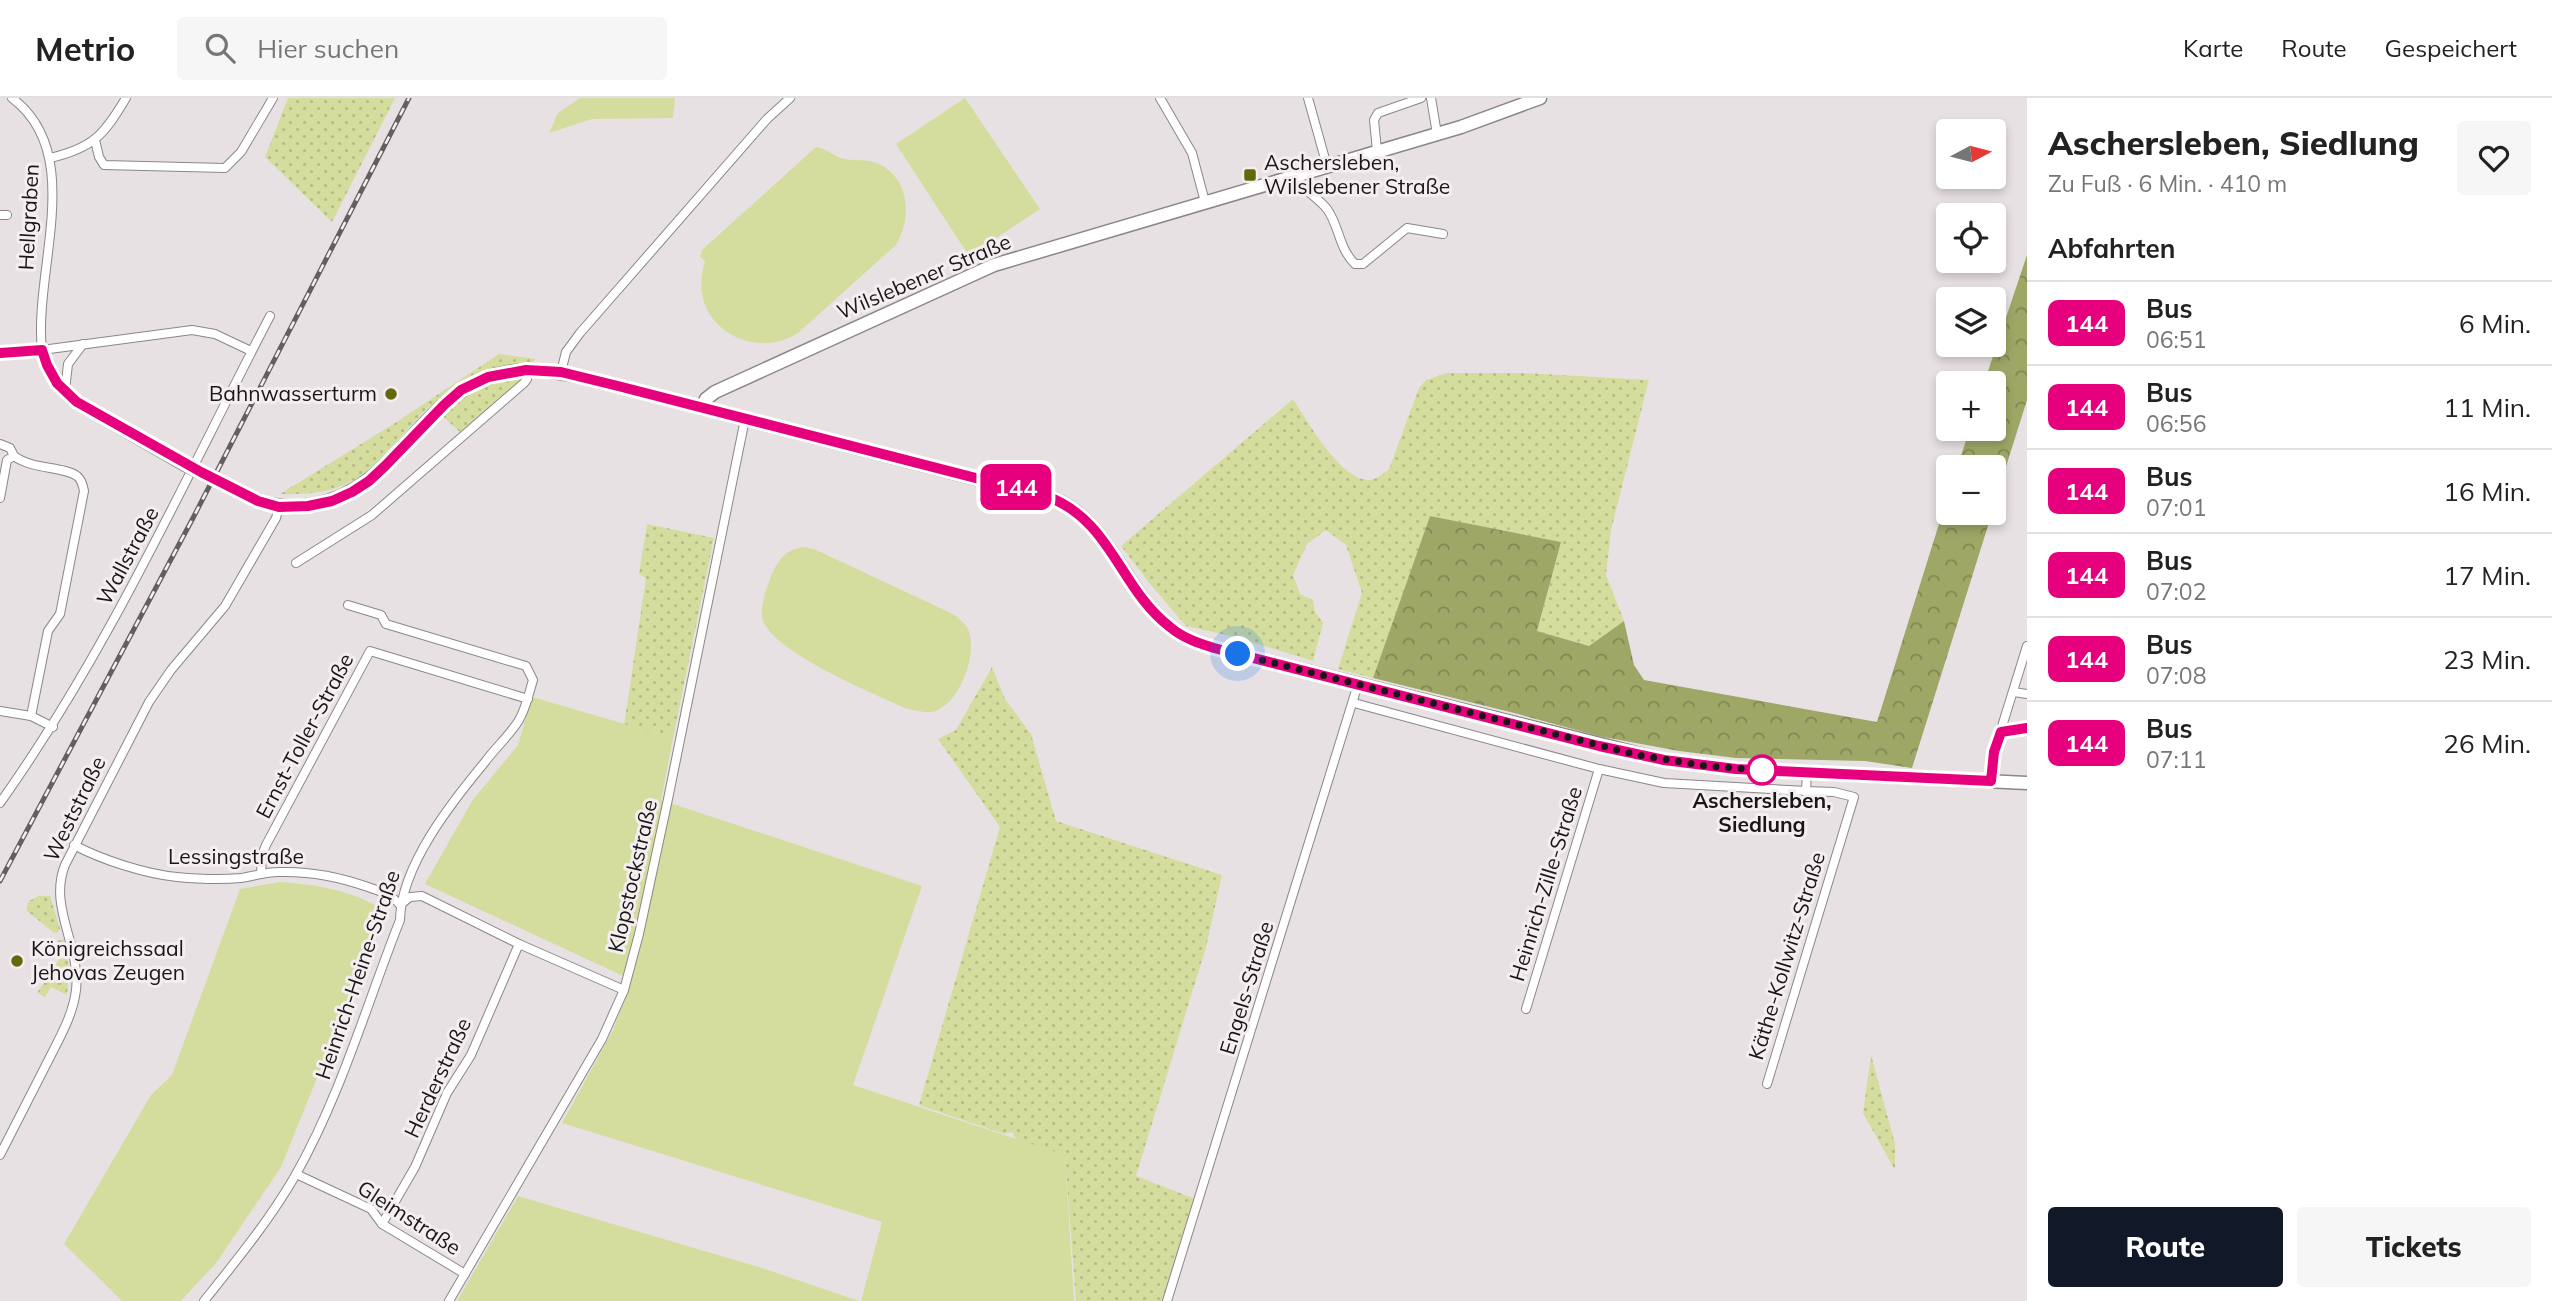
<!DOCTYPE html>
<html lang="de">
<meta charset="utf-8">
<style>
body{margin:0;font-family:Mulish,sans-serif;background:#f6f6f6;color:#222;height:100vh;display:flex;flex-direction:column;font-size:26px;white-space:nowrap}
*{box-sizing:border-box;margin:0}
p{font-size:23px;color:#767676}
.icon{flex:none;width:38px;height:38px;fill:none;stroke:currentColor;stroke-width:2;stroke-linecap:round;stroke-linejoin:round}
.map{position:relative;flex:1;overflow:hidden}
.sheet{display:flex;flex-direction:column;background:#fff;width:525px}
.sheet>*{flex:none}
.badge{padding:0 14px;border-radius:10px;font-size:24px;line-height:46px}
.needle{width:46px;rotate:83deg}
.controls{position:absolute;left:1936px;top:21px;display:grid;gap:14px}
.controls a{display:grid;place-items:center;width:70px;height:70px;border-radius:7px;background:#fff;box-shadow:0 4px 10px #0003;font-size:35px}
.you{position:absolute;width:35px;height:35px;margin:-18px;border:5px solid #fff;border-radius:50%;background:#1a73e8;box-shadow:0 0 0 10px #1a73e833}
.map>.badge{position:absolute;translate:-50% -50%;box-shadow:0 0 0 4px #fff}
h2{padding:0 21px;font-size:26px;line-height:63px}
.round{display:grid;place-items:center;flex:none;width:74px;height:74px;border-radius:7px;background:#f6f6f6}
.overview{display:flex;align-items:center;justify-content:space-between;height:119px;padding:0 21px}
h1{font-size:33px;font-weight:800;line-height:52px}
.button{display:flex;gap:14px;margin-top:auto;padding:14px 21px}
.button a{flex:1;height:80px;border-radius:7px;background:#111827;color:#fff;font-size:28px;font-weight:800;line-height:80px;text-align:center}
.button a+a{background:#f6f6f6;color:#222}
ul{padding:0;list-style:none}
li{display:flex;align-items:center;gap:21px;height:84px;padding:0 21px;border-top:2px solid #e0e0e0}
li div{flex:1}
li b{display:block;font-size:26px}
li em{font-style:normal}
li .badge{min-width:77px;font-weight:700;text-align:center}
header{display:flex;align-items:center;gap:42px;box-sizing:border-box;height:98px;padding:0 35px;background:#fff;border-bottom:2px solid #e0e0e0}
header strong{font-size:33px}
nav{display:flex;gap:38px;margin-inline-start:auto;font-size:24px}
.search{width:490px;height:63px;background:#f6f6f6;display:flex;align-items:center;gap:18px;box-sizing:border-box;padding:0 24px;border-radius:7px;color:#767676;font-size:26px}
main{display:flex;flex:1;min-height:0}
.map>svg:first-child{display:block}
.grass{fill:url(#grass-dots)}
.forest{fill:url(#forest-crowns)}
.garden{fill:#d4dd9d}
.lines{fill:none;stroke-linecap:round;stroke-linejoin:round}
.street-casing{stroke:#8c8688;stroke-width:10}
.secondary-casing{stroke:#8c8688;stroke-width:15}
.primary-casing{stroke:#8c8688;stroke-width:15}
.street{stroke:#fff;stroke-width:8}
.secondary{stroke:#fff;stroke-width:12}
.primary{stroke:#fff;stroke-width:12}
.rail-casing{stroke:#635f61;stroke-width:5}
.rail{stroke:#f5eef1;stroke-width:2.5;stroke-dasharray:8;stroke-linecap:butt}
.primary-bridge-casing{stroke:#8c8688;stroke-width:15;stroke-linecap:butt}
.primary-bridge{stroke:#fff;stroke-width:12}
.line-casing{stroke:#fff;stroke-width:16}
.line{stroke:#e6007e;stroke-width:10}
.walk{stroke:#181617;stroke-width:7;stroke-dasharray:0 12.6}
.poi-dot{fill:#62690b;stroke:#f5eef1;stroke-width:2.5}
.stop-dot{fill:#fff;stroke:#e6007e;stroke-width:3.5}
.labels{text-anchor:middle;stroke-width:6;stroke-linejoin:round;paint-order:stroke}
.poi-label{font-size:21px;fill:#181617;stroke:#f5eef1;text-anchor:start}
.street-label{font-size:21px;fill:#181617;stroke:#f5eef1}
.stop-label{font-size:21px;font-weight:bold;fill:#181617;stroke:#f5eef1}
</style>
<header>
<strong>Metrio</strong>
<div class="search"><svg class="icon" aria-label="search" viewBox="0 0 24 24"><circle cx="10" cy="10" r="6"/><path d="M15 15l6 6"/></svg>Hier suchen</div>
<nav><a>Karte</a><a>Route</a><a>Gespeichert</a></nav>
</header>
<main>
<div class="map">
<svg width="2027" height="1203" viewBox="0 0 2027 1203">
<defs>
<pattern id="grass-dots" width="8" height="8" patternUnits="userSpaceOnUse" patternTransform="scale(1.75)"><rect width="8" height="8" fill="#d4dd9d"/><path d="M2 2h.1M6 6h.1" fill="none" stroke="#b5bd86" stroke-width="1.8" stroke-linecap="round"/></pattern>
<pattern id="forest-crowns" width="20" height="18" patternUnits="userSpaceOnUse" patternTransform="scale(1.75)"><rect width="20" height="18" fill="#9fa767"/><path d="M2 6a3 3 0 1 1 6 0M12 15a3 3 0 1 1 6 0" fill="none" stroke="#818754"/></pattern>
</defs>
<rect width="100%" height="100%" fill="#e8e1e4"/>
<!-- grass -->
<g class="grass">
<path d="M288 0H395L332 124 265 59Z"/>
<path d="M499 256 536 261 519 275 520 284 460 334 430 307 373 369C343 393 318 397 280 396L395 325Z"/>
<path d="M1447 275H1522L1649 282 1611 432 1606 477 1624 523 1589 548 1537 533 1561 444 1430 418 1373 580 1338 571 1362 495 1346 447 1326 432 1307 446 1293 477 1300 496 1313 502 1315 514 1323 525 1313 563 1235 539 1186 528 1151 487 1121 448 1293 301C1307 322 1341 384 1370 382 1377 381 1384 375 1389 371L1419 290 1426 282Z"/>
<path d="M647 426 714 440 673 640 624 627 646 480 639 476Z"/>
<path d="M992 569 1005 601 1031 636 1056 723 1222 777 1206 849 1136 1078 1198 1102 1167 1203H1076L1065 1059 1016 1043 1013 1034 1004 1036 919 1007 1000 729 938 641 956 632Z"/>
<path d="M39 798H50L60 831 58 834 54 835 26 812 29 803Z"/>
<path d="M64 841 69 871 67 897 51 889 45 899 37 895 62 857 56 852 57 843Z"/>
<path d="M1871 957 1895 1046V1072L1863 1015Z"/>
</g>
<!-- forest -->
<g class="forest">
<path d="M2027 157V302L1993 410V369H1957L1970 331H1993V285H1984Z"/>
<path d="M1948 397V415H1992L1912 670 1865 663 1736 660 1679 653 1598 638 1518 616 1373 580 1430 418 1561 444 1537 533 1589 548 1624 523 1634 567 1644 582 1877 624Z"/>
</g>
<!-- garden -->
<g class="garden">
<path d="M580 0H675L673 20 592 21 549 35 558 15Z"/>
<path d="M965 0 1040 111 969 158 896 46Z"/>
<path d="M816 49C827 51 831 56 841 60 853 64 866 60 879 66 910 81 912 120 896 147L799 234C764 259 710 240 702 196 700 185 702 173 705 163L700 159 702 152Z"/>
<path d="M803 449 814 451 955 517C958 520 964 525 967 529 980 552 960 608 932 614 923 615 914 612 905 610 874 596 765 551 762 518 761 506 766 492 770 481 777 464 783 452 803 449Z"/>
<path d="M532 599 673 640 661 702 922 788 853 987 1065 1057 1074 1203H861L882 1124 562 1025 613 932 631 885 623 878 425 786 472 703 518 647Z"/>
<path d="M280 784C321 787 349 792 385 812L281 1069 217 1164 181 1203H122L64 1146 151 997 172 977 240 791Z"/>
<path d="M518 1098 762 1170 859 1203H457Z"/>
</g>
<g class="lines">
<defs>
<g id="street">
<path d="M12 0C87 56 33 172 42 252L192 232 215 236 251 253"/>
<path d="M1160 0 1192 55 1205 104"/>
<path d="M1308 0 1327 68"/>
<path d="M1431 0 1437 36"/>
<path d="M95 42 99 59 104 67 225 70 241 54 273 0"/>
<path d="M1377 53 1374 22 1378 15 1421 0"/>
<path d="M50 60C93 50 104 37 126 0"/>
<path d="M1296 77C1301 92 1317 98 1327 111 1339 127 1339 151 1355 166H1363L1407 130 1443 136"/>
<path d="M0 117H7"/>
<path d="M561 274 566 254 580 235 767 21 790 0"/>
<path d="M65 292 68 266 83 246"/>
<path d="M0 346 10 350 14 358 7 362 0 400"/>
<path d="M14 358C33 372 63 368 77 378 82 382 83 388 84 393L60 516 48 533 31 618"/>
<path d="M296 465 372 417 524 285 527 281 526 272"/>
<path d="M2014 594 2027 596"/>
<path d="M1354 605 1599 671 1664 685 1806 693 1807 674"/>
<path d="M0 613 31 618 53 629"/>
<path d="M1991 683 1994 654 2027 548"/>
<path d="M0 705C108 553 184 383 270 218"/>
<path d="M74 747C102 762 146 776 177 779 198 781 220 782 241 780 254 778 266 774 278 774 308 773 340 779 368 789 380 793 392 797 400 807L410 799 422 798 519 846 624 892"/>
<path d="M261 776 262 757 266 747 370 553 528 601"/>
<path d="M1526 911 1599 671"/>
<path d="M1767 986 1854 699 1834 694 1806 693"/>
<path d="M0 1057C16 1025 33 993 49 961 60 939 73 917 76 892 81 848 48 809 65 767L149 604 171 572 225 508 276 420 279 409"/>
<path d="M296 1076 371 1111 382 1126 465 1176"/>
<path d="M382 1126 415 1069 447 995 471 957 519 846"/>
<path d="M204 1203C236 1163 269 1123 295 1078 341 997 366 908 400 822 401 768 451 705 485 664 495 650 510 637 519 622 526 610 529 595 533 582L526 568 386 526 381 517 348 507"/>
<path d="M449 1203 602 941 624 892 639 836 668 701 745 321"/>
<path d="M1167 1203 1358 586"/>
</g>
<path id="secondary" d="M702 310 706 301 715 294 994 167 1461 29 1540 0"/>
<g id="primary">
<path d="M0 255 42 252C48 273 60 290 77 304L184 366"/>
<path d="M246 397C268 409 289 411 313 407 395 392 416 306 487 280 531 263 574 278 618 288L1055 401C1111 426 1124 493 1170 529 1183 540 1198 545 1214 550L1664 662 1736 671 2027 685"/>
</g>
</defs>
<!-- street casing -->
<use href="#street" class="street-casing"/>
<!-- secondary casing -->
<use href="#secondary" class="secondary-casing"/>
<!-- primary casing -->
<use href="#primary" class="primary-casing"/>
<!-- street -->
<use href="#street" class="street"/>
<!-- secondary -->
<use href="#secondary" class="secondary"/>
<!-- primary -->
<use href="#primary" class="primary"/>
<defs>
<path id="rail" d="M0 783 193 420 409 0"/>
</defs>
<!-- rail casing -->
<use href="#rail" class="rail-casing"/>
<!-- rail -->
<use href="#rail" class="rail"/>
<defs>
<path id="primary-bridge" d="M184 366 246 397"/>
</defs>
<!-- primary-bridge casing -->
<use href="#primary-bridge" class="primary-bridge-casing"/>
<!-- primary-bridge -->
<use href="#primary-bridge" class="primary-bridge"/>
</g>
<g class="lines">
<defs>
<path id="line" d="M0 255 42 252 47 267 57 285 77 304 201 374 258 403 279 409 308 408 332 403 352 394 369 383 385 368 444 307 461 292 488 279 526 272 561 274 618 288 1046 398C1112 422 1119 490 1170 529 1183 540 1198 545 1214 550L1599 648 1664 662 1736 671 1991 683 1994 654 2001 634 2027 630"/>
</defs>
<!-- line casing -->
<use href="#line" class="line-casing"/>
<!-- line -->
<use href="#line" class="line"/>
<!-- walk -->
<path class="walk" d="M1238 556 1638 657 1706 668 1762 672"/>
</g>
<!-- markers -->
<g class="poi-dot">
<rect x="1243" y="70" width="14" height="14" rx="3.5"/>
<circle cx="391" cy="296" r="7"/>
<circle cx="17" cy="863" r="7"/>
</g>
<circle class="stop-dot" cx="1762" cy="672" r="14"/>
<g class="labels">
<!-- poi labels -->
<g class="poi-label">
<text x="1264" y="72">Aschersleben,<tspan x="1264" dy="24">Wilslebener Straße</tspan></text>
<text x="377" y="303" text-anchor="end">Bahnwasserturm</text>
<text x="31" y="858">Königreichssaal<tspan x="31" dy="24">Jehovas Zeugen</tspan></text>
</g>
<!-- street labels -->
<g class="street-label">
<text transform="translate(29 119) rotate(-87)" y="7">Hellgraben</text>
<text transform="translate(924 179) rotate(-23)" y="7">Wilslebener Straße</text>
<text transform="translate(128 458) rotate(-62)" y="7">Wallstraße</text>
<text transform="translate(305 638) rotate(-62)" y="7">Ernst-Toller-Straße</text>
<text transform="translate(75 711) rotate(-64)" y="7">Weststraße</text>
<text x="236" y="766">Lessingstraße</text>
<text transform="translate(633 778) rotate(-77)" y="7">Klopstockstraße</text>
<text transform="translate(1546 786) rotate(-73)" y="7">Heinrich-Zille-Straße</text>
<text transform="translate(1787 858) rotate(-73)" y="7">Käthe-Kollwitz-Straße</text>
<text transform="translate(358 877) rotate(-71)" y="7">Heinrich-Heine-Straße</text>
<text transform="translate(1247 890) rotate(-73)" y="7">Engels-Straße</text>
<text transform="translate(438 980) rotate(-65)" y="7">Herderstraße</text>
<text transform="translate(409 1120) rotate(33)" y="7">Gleimstraße</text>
</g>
<!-- stop labels -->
<g class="stop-label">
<text x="1762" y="710">Aschersleben,<tspan x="1762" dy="24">Siedlung</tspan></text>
</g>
</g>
</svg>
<div class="controls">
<a><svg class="needle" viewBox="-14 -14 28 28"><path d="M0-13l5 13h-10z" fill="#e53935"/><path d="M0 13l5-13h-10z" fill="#767676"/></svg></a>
<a><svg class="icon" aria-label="locate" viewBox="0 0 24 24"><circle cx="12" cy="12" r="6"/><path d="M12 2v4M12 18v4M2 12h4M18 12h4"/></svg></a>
<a><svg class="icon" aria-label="layers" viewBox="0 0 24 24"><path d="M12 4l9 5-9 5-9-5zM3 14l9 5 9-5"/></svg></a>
<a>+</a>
<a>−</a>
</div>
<div class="you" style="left:1238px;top:556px"></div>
<b class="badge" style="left:1016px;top:389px;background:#e6007e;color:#fff">144</b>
</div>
<section class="sheet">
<div class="overview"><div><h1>Aschersleben, Siedlung</h1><p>Zu Fuß · 6 Min. · 410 m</p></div><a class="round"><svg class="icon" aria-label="heart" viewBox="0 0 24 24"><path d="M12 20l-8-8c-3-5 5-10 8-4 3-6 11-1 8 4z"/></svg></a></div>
<h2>Abfahrten</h2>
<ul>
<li><span class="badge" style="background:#e6007e;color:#fff">144</span><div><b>Bus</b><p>06:51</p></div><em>6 Min.</em></li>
<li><span class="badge" style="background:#e6007e;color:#fff">144</span><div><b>Bus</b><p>06:56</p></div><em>11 Min.</em></li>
<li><span class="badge" style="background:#e6007e;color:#fff">144</span><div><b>Bus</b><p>07:01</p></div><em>16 Min.</em></li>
<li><span class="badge" style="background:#e6007e;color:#fff">144</span><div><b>Bus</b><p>07:02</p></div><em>17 Min.</em></li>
<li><span class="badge" style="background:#e6007e;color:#fff">144</span><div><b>Bus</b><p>07:08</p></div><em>23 Min.</em></li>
<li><span class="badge" style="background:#e6007e;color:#fff">144</span><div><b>Bus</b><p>07:11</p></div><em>26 Min.</em></li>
</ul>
<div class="button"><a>Route</a><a>Tickets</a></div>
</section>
</main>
